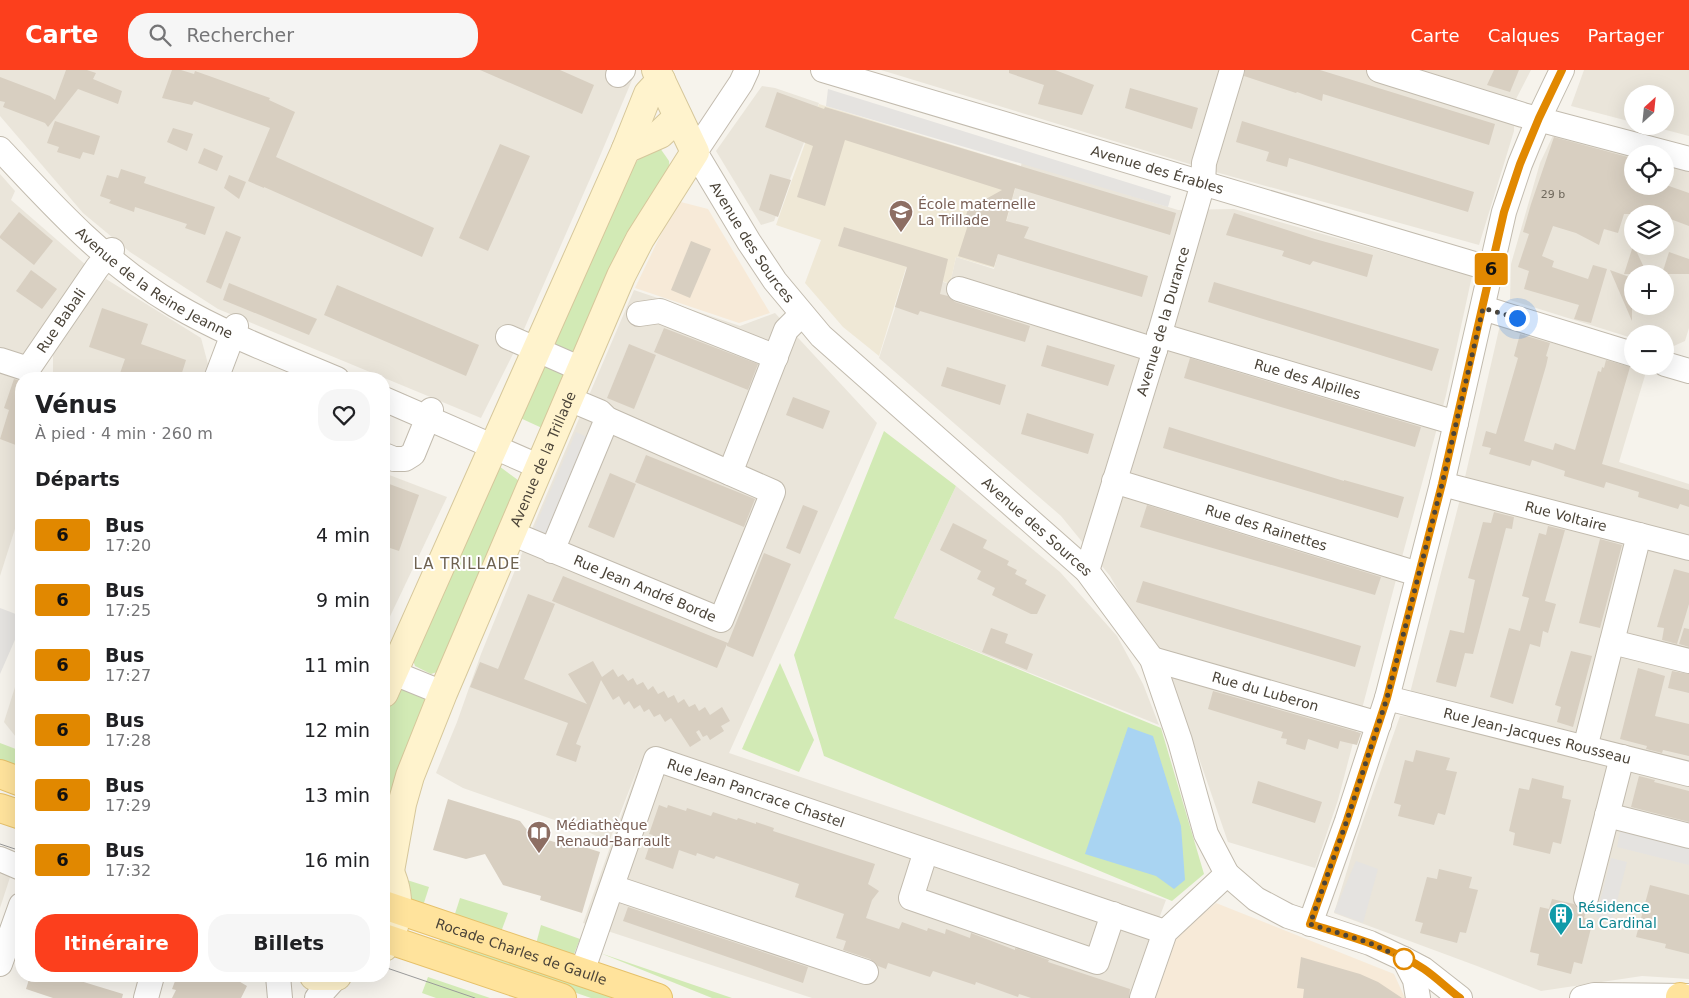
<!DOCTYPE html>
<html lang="fr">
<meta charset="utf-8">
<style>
body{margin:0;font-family:"DejaVu Sans",sans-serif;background:#f6f6f6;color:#202124;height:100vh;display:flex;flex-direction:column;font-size:19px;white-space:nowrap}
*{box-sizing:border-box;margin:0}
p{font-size:16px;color:#757577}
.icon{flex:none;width:28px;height:28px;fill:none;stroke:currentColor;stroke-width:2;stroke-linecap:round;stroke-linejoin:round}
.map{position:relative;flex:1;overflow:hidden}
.side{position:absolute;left:15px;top:302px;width:375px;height:610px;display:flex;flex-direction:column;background:#fff;border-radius:20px;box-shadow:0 5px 20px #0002}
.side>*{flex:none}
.badge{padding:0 10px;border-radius:4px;font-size:18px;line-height:32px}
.needle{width:32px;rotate:27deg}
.fabs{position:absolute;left:1624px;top:15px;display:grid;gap:10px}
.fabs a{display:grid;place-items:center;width:50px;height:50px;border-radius:50%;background:#fff;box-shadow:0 5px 20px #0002;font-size:25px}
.you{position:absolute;width:25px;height:25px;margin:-12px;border:4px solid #fff;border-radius:50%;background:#1a73e8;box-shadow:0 0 0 8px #1a73e833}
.map>.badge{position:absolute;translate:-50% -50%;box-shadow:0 0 0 2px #fff}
h2{padding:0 20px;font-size:19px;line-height:45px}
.round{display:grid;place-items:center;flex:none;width:52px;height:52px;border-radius:20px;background:#f6f6f6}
.overview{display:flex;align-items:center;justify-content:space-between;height:85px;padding:0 20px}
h1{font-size:24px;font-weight:800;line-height:38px}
.button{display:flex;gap:10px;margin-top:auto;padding:10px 20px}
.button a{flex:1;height:58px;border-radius:20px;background:#fc3f1d;color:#fff;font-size:20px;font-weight:800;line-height:58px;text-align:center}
.button a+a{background:#f6f6f6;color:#202124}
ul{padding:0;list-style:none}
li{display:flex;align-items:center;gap:15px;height:65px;padding:0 20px}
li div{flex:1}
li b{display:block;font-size:19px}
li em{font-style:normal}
li .badge{min-width:55px;font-weight:700;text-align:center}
header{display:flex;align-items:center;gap:30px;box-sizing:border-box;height:70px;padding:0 25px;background:#fc3f1d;color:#fff}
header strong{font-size:24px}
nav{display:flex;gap:28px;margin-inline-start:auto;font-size:18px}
.search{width:350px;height:45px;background:#f6f6f6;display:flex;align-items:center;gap:12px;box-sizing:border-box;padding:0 18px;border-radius:20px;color:#757577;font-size:19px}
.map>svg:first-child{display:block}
.residential{fill:#eae5da;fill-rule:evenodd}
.commercial{fill:#f7ead8}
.education{fill:#efe8d6}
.green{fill:#d2eab5}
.parking{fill:#e5e3e0}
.water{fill:#a9d4f2}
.building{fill:#d8cfc1}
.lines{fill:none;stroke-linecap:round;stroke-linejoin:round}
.street-casing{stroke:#c2bbae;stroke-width:26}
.secondary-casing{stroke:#d6c79b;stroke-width:30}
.primary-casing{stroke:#e6c16a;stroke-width:30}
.street{stroke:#fff;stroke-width:24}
.secondary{stroke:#fff3cd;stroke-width:28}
.primary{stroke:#ffe39c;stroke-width:28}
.tram{stroke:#9a9a9a;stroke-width:1}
.line-casing{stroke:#fff;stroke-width:11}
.line{stroke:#e18800;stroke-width:8}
.walk{stroke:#4b4439;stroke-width:5;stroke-dasharray:0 9}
.stop-dot{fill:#fff;stroke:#e18800;stroke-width:2.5}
.labels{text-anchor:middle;stroke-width:4;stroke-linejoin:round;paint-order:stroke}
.number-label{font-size:11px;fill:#6e675b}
.street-label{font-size:14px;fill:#4b4439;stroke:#fff}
.education-label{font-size:14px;fill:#785e54;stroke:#fff;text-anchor:start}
.culture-label{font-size:14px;fill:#0d838f;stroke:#fff;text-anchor:start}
.neighbourhood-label{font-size:15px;letter-spacing:1px;fill:#6e6250;stroke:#fff}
</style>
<header>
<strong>Carte</strong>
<div class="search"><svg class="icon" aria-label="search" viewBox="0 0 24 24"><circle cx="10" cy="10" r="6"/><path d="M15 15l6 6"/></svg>Rechercher</div>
<nav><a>Carte</a><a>Calques</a><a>Partager</a></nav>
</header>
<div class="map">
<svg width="1689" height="928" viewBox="0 0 1689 928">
<rect width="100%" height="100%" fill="#f6f3ec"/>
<!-- residential -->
<g class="residential">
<path d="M0 0H634L635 3 597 93 514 282 481 348 218 239 130 182 83 143 0 46Z"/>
<path d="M881 0H1531L1515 31 1514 61 1479 175 1219 103Z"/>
<path d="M1584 0H1689V66L1651 56H1665V24H1632V52L1571 36Z"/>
<path d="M762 16 775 18 819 33 774 151 761 155 716 81Z"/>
<path d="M1556 59 1632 84V116H1665V92L1689 100V258L1685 271 1667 279H1665V264H1632V268L1510 230 1511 194 1540 93ZM1632 144H1665V176H1632ZM1632 204H1665V236H1632Z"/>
<path d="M1022 92 1178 140 1234 139 1472 206 1446 325 1402 487 1338 730 1315 798 1228 772 1175 619 1110 506 1061 446 879 288 907 201 950 214 956 187 994 199Z"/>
<path d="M0 104 15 121 11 130 87 196 20 302 37 309H21V440L0 506Z"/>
<path d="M106 209 201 268 212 309H53V282L97 218Z"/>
<path d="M634 220 740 256 775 243 877 353 729 683 1166 830 1129 928H812L583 853 641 690 609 772 586 761 463 718 436 703 457 652 481 584 531 461Z"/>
<path d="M1500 255 1646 302 1619 392 1689 414V692L1571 661 1410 623 1460 429Z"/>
<path d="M384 403 447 427 384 559Z"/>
<path d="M956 416 1060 502 1117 566 1143 614 1159 655 894 548Z"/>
<path d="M21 598V668L16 667 4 652Z"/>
<path d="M1400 646 1414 647 1599 692 1689 715V909L1642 906 1541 921 1477 896 1334 843 1357 768Z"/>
<path d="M0 788 15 792 0 838Z"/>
</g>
<!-- commercial -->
<g class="commercial">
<path d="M677 131 708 139 770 243 739 253 635 218Z"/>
<path d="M1216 833 1394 904 1405 928H1153L1171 871Z"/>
</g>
<!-- education -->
<path class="education" d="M819 34 1021 96 994 198 956 187 950 214 906 198 879 286 843 257 805 213 821 170 776 155Z"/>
<!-- green -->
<g class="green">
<path d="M660 78 669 91 670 101 577 281 568 285 552 274 633 95 650 79Z"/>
<path d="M545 294 562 301 566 311 542 358 518 347Z"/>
<path d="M884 361 956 416 894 548 1161 658 1204 804 1172 831 824 686 794 585Z"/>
<path d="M499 396 522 413 443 600 431 604 415 596 411 584Z"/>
<path d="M780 593 814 670 799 702 742 679Z"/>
<path d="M412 619 421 623 426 630 392 745 384 743V647L393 628 401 620Z"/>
<path d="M0 673 21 681V698L0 690Z"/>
<path d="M407 810 429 817 423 836 411 831 405 824Z"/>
<path d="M460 828 508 843 501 862 454 847Z"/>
<path d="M541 855 580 869 574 884 567 886 536 874Z"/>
<path d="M442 866 622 928H591L437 875Z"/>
<path d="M600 883 732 928H712Z"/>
<path d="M428 907 490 928H436L422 923Z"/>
</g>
<!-- parking -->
<g class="parking">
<path d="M828 19 1171 126 1168 137 826 36Z"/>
<path d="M576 362 591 369 548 468 533 461Z"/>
<path d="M0 538 21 546V556L0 604Z"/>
<path d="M1621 758 1689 775V795L1617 777Z"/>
<path d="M1611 788 1627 792 1612 851 1596 847Z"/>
<path d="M1356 791 1378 799 1363 853 1334 842Z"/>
</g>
<!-- water -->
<path class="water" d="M1128 657 1153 666 1181 756 1185 810 1174 819 1156 806 1085 784Z"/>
<!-- building -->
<g class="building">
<path d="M66 0H87L96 3 93 9 122 21 118 34 78 19 48 57 45 53 3 37 5 32 0 31V7L50 26 55 30Z"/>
<path d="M172 0H181L194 4 195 1 212 7 270 28 269 30 295 42 276 87 434 158 422 187 264 117V118L248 111 270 58 194 31 192 35 162 28Z"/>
<path d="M480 0H560L594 15 582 44Z"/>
<path d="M1009 0H1055L1094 15 1082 45 1038 34 1044 15 1009 3Z"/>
<path d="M1245 0H1320L1495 54 1489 75 1323 24 1322 31 1297 22 1296 23 1244 6Z"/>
<path d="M1494 0H1519L1510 22 1487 15Z"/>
<path d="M1130 18 1198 38 1192 59 1125 38Z"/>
<path d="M777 22 824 39 825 37 1176 143 1170 165 1015 118 1006 151 1029 157 1024 168 1148 206 1142 227 998 184 994 197 958 186 967 158 964 152 968 139 1002 120 845 70 825 136 797 127 813 76 765 57Z"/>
<path d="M55 51 100 66 94 85 83 82 80 89 57 82 59 77 47 73Z"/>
<path d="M1242 51 1474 122 1468 142 1289 88 1287 97 1266 91 1269 82 1236 72Z"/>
<path d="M173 58 193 64 187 81 167 72Z"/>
<path d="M1554 67 1628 87 1626 95 1632 97V116H1669L1689 123V156L1665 147V144H1624L1618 163 1604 159 1599 175 1576 163 1553 156 1542 186 1554 191 1552 197 1588 209 1593 195 1607 199 1591 253 1574 249 1579 235 1524 219 1529 201 1518 197 1529 164 1523 162 1531 134Z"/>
<path d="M500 74 530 86 488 181 459 168Z"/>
<path d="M204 78 223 86 217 101 198 93Z"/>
<path d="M121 99 146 107 144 113 215 137 205 165 185 158 187 154 135 137 134 142 109 133 111 130 100 126 107 105 118 108Z"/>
<path d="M770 104 791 110 778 147 759 140Z"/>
<path d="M229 105 246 112 239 129 224 118Z"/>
<path d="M19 142 53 171 34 195 0 168V166Z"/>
<path d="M1234 143 1315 169 1373 185 1367 207 1313 191 1310 195 1282 186 1284 181 1226 165Z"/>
<path d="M844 157 948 189 940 224 948 226 955 232 1030 256 1025 272 920 241 918 245 895 237 907 197 838 176Z"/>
<path d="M226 161 241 167 221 219 206 212Z"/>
<path d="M691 171 711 179 690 228 671 220Z"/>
<path d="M1633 176H1634L1647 204H1624Z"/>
<path d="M1669 182 1689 189V204H1662Z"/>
<path d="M31 200 57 219 42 239 16 221Z"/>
<path d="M1610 200 1632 208V251Z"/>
<path d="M1214 212 1439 279 1432 301 1208 232Z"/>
<path d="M229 213 317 249 309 265 223 230Z"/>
<path d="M337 215 479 275 466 306 324 245Z"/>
<path d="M102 238 148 254 141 274 186 290 180 309H118L125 289 89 277Z"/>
<path d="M664 258 758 294 748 320 654 282Z"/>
<path d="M1520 264 1550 273 1546 286 1548 287 1546 296 1524 371 1553 380 1555 373 1575 380 1598 301 1601 302 1602 297 1604 298 1606 290 1630 297 1602 394 1689 420V437L1680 434 1678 439 1638 427 1639 422 1606 412 1604 418 1564 406 1565 401 1532 390 1530 396 1489 384 1491 378 1482 376 1486 361 1496 364 1518 288 1514 286Z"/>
<path d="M629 274 656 285 634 339 607 328Z"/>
<path d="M1047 275 1115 295 1108 316 1041 296Z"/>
<path d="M1190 288 1421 357 1415 377 1184 308Z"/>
<path d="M947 297 1006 315 1000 335 941 316Z"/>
<path d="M14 309 21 311V377L0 369 9 340 4 338Z"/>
<path d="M793 327 830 341 823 359 786 345Z"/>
<path d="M1027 343 1094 364 1088 384 1021 364Z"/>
<path d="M1169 357 1344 411V410L1404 427 1398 448 1163 378Z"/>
<path d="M646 385 755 429 744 457 635 412Z"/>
<path d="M610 403 636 414 614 468 588 457Z"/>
<path d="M384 412 419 425 399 481 384 476Z"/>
<path d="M803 435 818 441 800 484 786 478Z"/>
<path d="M1147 435 1381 507 1375 525 1140 457Z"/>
<path d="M1494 442 1514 447 1512 459 1506 458 1473 584 1465 583 1456 617 1436 612 1450 560 1464 563 1475 510 1468 508 1483 452 1491 453Z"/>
<path d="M953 453 987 470 983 478 1009 491 1007 495 1017 500 1015 504 1027 510 1025 514 1046 525 1037 544H1031L992 525 995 518 977 509 981 501 940 480Z"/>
<path d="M1548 456 1565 460 1545 531 1556 534 1548 563 1543 561 1540 577 1530 574 1513 634 1490 627 1509 558 1520 561 1529 528 1522 526 1539 463 1546 465Z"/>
<path d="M1600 469 1622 475 1600 558 1579 553Z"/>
<path d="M764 483 791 494 753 587 727 576V574L717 598 552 531 563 506 728 573Z"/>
<path d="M1674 499 1689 503V534L1677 574 1662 570 1664 558 1657 557Z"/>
<path d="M1143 511 1361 576 1355 597 1136 532Z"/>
<path d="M528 524 555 534 524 609 587 634 568 604 593 591 602 607 613 599 618 607 623 604 628 611 633 608 637 615 643 612 648 620 653 616 658 624 664 621 668 628 674 625 678 633 684 629 689 637 695 634 699 641 705 637 710 645 722 637 730 651 721 656 724 661 710 670 707 665 703 667 699 660 696 662 701 670 690 677 671 648 665 652 660 644 654 647 649 639 644 642 640 635 634 639 629 631 624 635 619 626 613 630 601 610 576 674 581 676 576 692 556 685 568 653 470 617 480 592 498 599Z"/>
<path d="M991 558 1008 564 1005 573 1033 584 1027 600 982 582Z"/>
<path d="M1684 558 1689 559V577L1679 574Z"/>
<path d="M1571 581 1592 586 1573 657 1557 652 1561 637 1555 635Z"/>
<path d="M1638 598 1665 606 1655 646 1689 654V686L1663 680 1662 683 1646 679 1647 676 1620 669Z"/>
<path d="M1672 601 1689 604V623L1668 618Z"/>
<path d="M1213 621 1361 663 1357 675 1340 671 1338 679 1308 669 1305 680 1286 674 1287 669 1281 668 1283 662 1208 639Z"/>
<path d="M1416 680 1450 688 1446 700 1457 702 1445 745 1438 743 1434 755 1398 746 1401 735 1394 733 1405 690 1413 692Z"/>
<path d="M1639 706 1655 710 1654 712 1689 721V752L1631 737Z"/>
<path d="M1532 708 1564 716 1562 728 1571 730 1561 774 1553 772 1550 784 1513 775 1515 763 1509 761 1519 718 1529 720Z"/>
<path d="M1258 711 1322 732 1315 753 1252 733Z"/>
<path d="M448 729 520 751 531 765 568 776V772L600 782 582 843 540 830 541 826 503 815 485 784 466 789 433 780Z"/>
<path d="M659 735 667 738 668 735 686 741 687 738 711 746 713 742 737 750 738 748 756 754V752L774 758 773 761 875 794 868 814 879 821 872 830 866 848 899 859 902 852 927 861 928 858 945 864 946 859 970 868 971 863 1015 880V878L1049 890 1048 892 1130 919 1129 928H1031L1019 924 1018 927 976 912 975 915 933 901 930 907 888 893 886 899 878 896 870 889 843 880 846 871 836 868 844 844 795 827 799 814 716 786 714 789 697 783 696 786 679 780 673 799 645 789 653 765 649 764Z"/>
<path d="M1439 799 1472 807 1469 818 1478 820 1466 863 1460 862 1457 873 1420 863 1423 853 1415 851 1427 807 1437 809Z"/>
<path d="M1650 815 1689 825V884L1665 878 1666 874 1636 867Z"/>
<path d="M1552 829 1574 834 1577 838 1586 841 1584 848 1593 850 1582 894 1574 892 1571 904 1537 895 1539 884 1530 882 1540 837 1549 839Z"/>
<path d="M628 837 808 897 803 913 623 851Z"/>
<path d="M1301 887 1360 904 1378 912 1402 928H1303L1304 919 1297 918Z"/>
<path d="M30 906H64L123 924 122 928H53L26 919Z"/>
<path d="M177 906H230L247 916 241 928H172L176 920 172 919Z"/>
</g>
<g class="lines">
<defs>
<g id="street">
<path id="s1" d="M747 0 741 13 695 82 749 172 775 211 821 266 1087 501 1152 589 1180 671 1206 764 1227 804 1256 829 1288 846 1370 873 1404 889 1423 899 1460 928"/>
<path id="s2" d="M823 0 1491 199"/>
<path d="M1379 0 1523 45 1689 89"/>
<path d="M618 5 623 0"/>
<path id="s3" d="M0 79C53 136 107 195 175 235 226 265 283 286 337 309"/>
<path d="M959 219 1155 280"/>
<path d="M1483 238 1632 284"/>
<path d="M639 244 660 241 776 287"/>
<path id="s4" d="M1159 265 1456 353"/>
<path d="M508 267 581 299"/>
<path id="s5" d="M0 290 28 299 97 198 112 180"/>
<path d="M1665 294 1689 301"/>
<path d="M216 309 236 256"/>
<path d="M384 329 540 397"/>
<path d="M384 385 394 389H405L413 384 431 340"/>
<path d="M730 403 786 260 802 244"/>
<path id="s6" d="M1114 411 1418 504"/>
<path id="s7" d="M1442 414 1689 478"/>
<path id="s8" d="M511 463 721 550 773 422 607 349 600 342 569 329"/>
<path d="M552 481 607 349"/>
<path id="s9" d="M1087 501 1155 280 1203 113 1204 93 1232 0"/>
<path d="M1612 572 1689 591"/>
<path id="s10" d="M1152 589 1379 654"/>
<path d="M384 599 443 623"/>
<path id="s11" d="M1387 628 1689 704"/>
<path d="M1585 678 1639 465"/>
<path d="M1607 745 1689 766"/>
<path d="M926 781 911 828 1097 892 1113 844"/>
<path d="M0 789 21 798"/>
<path d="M612 817 866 902"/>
<path d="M1586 828 1622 687"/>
<path d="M1310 854 1347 751 1387 628 1442 414 1504 142 1520 94 1539 48 1562 0"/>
<path d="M1404 889 1415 910 1418 928"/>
<path d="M0 894 21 835"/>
<path id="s12" d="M582 902 656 689 1165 862"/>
<path d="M278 906 280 928"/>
<path d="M146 928 152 906"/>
<path d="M317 928 337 906"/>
<path d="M1142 928 1165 862 1227 804"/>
<path d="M1582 928 1594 925 1689 926"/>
</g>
<g id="secondary">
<path d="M626 79 660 64 678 47"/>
<path d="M384 623 626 79 648 24 661 10"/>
<path d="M384 792C401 818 402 850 384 877"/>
<path id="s13" d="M390 801 402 734 410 706 443 623 621 206 640 169 695 82 656 0"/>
<path d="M314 906H337"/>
</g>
<g id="primary">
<path d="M0 704 21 712"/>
<path d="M0 738 21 745"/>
<path id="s14" d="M384 835 658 928"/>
<path d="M384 868 562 928"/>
<path d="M1680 927 1683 928"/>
</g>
</defs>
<!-- street casing -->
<use href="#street" class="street-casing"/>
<!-- secondary casing -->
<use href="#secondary" class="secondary-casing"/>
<!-- primary casing -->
<use href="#primary" class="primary-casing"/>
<!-- street -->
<use href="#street" class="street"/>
<!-- secondary -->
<use href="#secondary" class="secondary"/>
<!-- primary -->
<use href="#primary" class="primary"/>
<!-- tram -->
<g class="tram">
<path d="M0 774 21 781"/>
<path d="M384 897 475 928"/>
</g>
</g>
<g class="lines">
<defs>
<path id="line" d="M1460 928C1448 919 1437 908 1424 899 1393 878 1345 865 1310 854L1347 750 1387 628 1442 414 1504 142 1520 94 1539 48 1562 0"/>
</defs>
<!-- line casing -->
<use href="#line" class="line-casing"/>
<!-- line -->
<use href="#line" class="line"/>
<!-- walk -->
<path class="walk" d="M1404 889 1370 873 1310 854 1347 750 1387 628 1442 414 1483 238 1517 248"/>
</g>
<!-- icons -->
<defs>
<symbol id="school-pin" viewBox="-11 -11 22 30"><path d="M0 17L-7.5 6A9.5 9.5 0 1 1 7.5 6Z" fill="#8d6e63" stroke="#fff"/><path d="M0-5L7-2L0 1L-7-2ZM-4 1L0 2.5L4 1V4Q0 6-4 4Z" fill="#fff"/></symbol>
<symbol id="library-pin" viewBox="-11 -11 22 30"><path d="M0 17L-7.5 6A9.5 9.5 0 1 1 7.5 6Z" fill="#8d6e63" stroke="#fff"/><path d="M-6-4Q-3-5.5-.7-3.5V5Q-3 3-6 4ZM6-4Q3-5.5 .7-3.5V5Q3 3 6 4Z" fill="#fff"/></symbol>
<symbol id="building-pin" viewBox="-11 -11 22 30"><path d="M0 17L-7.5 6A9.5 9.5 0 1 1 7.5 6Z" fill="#0f9aa8" stroke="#fff"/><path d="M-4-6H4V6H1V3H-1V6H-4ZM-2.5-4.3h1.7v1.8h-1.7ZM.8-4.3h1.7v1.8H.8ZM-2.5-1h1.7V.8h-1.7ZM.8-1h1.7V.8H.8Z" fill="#fff"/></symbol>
</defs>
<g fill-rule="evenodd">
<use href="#school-pin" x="887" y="128" width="28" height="38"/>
<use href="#library-pin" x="525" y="749" width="28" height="38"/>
<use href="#building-pin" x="1547" y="831" width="28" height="38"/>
</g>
<!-- markers -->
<circle class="stop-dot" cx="1404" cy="889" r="10"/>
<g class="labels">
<!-- number labels -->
<g class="number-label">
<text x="1553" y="128">29 b</text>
</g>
<!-- street labels -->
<g class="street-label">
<text dy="5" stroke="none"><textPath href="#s2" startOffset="349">Avenue des Érables</textPath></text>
<text dy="5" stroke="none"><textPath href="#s1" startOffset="204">Avenue des Sources</textPath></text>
<text dy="5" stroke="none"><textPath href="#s3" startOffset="206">Avenue de la Reine Jeanne</textPath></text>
<text dy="5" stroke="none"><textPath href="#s5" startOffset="88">Rue Babali</textPath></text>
<text dy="5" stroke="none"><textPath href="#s9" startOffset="261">Avenue de la Durance</textPath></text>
<text dy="5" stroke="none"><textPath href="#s4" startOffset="155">Rue des Alpilles</textPath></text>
<text dy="5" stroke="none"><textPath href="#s13" startOffset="441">Avenue de la Trillade</textPath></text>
<text dy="5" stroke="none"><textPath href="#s7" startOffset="128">Rue Voltaire</textPath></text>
<text dy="5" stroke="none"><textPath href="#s1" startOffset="609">Avenue des Sources</textPath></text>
<text dy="5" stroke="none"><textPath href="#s6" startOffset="159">Rue des Rainettes</textPath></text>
<text dy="5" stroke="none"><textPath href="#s8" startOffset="145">Rue Jean André Borde</textPath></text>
<text dy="5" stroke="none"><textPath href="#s10" startOffset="118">Rue du Luberon</textPath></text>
<text dy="5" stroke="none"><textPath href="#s11" startOffset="155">Rue Jean-Jacques Rousseau</textPath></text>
<text dy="5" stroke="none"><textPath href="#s12" startOffset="331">Rue Jean Pancrace Chastel</textPath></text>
<text dy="5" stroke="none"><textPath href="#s14" startOffset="145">Rocade Charles de Gaulle</textPath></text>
</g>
<!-- education labels -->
<g class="education-label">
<text x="918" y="139">École maternelle<tspan x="918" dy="16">La Trillade</tspan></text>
<text x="556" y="760">Médiathèque<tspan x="556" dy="16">Renaud-Barrault</tspan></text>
</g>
<!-- culture labels -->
<g class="culture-label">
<text x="1578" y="842">Résidence<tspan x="1578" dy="16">La Cardinal</tspan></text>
</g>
<!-- neighbourhood labels -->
<g class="neighbourhood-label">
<text x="467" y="499">LA TRILLADE</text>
</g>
</g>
</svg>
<div class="fabs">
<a><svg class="needle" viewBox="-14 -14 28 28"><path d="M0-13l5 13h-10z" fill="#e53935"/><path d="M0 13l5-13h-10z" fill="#757577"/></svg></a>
<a><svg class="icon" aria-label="locate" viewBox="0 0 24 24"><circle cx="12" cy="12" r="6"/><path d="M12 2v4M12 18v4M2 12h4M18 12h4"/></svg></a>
<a><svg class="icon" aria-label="layers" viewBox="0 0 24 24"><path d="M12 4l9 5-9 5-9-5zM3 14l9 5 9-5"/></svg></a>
<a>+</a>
<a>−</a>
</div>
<div class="you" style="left:1517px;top:248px"></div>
<b class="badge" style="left:1491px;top:199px;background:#e18800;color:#111">6</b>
<section class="side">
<div class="overview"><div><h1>Vénus</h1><p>À pied · 4 min · 260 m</p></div><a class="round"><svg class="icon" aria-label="heart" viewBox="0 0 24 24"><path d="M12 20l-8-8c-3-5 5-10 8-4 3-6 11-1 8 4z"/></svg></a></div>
<h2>Départs</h2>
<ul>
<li><span class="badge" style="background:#e18800;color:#111">6</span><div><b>Bus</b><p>17:20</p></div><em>4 min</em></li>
<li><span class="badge" style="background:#e18800;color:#111">6</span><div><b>Bus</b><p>17:25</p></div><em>9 min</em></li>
<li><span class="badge" style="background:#e18800;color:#111">6</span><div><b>Bus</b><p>17:27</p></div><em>11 min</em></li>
<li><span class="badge" style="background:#e18800;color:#111">6</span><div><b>Bus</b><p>17:28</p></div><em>12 min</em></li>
<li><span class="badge" style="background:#e18800;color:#111">6</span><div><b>Bus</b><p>17:29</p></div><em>13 min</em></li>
<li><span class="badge" style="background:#e18800;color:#111">6</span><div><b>Bus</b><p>17:32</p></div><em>16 min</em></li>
</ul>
<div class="button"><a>Itinéraire</a><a>Billets</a></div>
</section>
</div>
